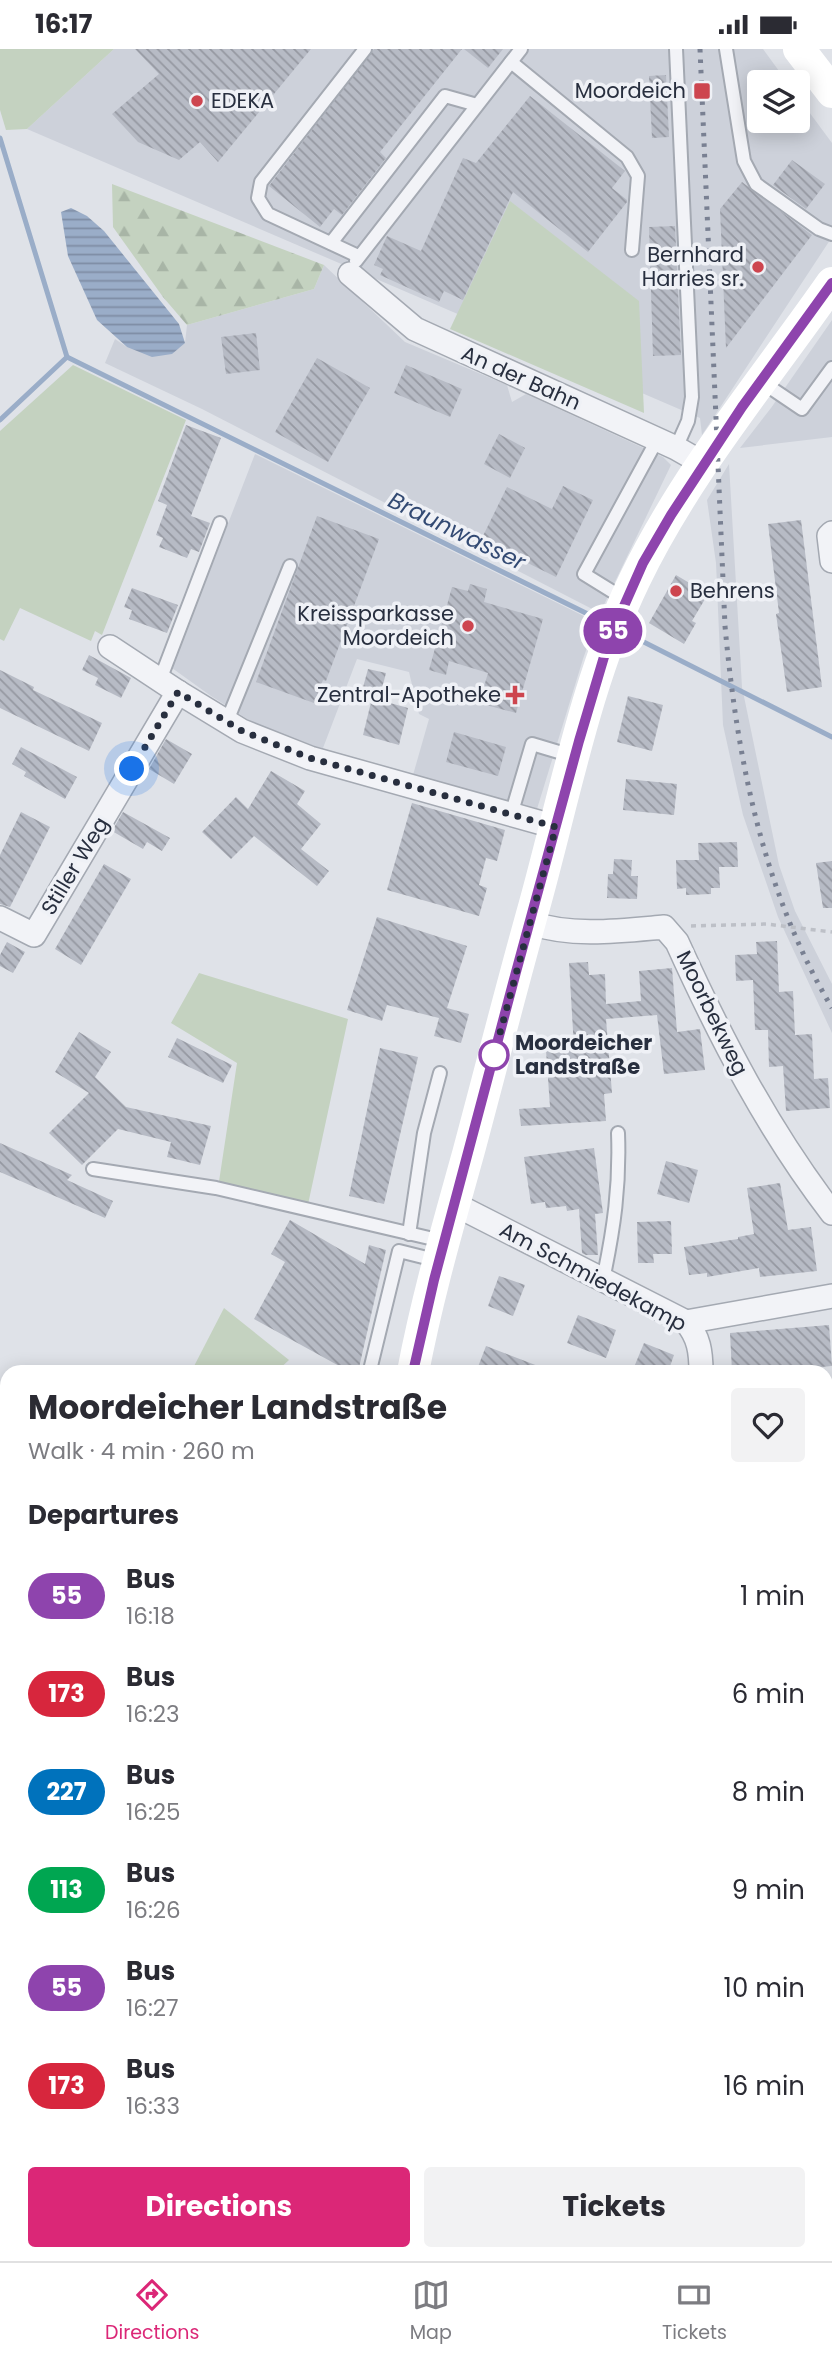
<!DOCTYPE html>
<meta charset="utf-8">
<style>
body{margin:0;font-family:Poppins,sans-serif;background:#f2f2f3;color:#2b2b33;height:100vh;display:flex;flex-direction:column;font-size:26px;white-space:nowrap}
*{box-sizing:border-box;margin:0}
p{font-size:23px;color:#7c7c81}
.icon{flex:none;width:38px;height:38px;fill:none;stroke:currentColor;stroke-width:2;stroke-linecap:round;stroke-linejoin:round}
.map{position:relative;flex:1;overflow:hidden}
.side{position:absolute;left:0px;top:1316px;width:833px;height:896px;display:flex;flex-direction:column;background:#fff;border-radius:21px 21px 0 0;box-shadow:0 4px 18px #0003}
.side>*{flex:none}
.badge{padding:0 14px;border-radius:23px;font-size:24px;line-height:46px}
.buttons{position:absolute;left:747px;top:21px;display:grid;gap:14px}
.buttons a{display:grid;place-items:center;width:63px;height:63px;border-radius:7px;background:#fff;box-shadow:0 4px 18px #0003;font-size:35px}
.you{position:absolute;width:35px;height:35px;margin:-18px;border:5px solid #fff;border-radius:50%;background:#1a73e8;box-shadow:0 0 0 10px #1a73e833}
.map>.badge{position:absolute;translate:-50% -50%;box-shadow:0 0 0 4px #fff}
h2{padding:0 28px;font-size:26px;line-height:63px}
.round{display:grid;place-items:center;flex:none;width:74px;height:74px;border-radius:7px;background:#f2f2f3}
.summary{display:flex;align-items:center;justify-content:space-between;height:119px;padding:0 28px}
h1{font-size:33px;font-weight:700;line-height:52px}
.primary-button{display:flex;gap:14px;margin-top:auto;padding:14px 28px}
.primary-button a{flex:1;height:80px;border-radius:7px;background:#db2777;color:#fff;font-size:28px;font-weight:700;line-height:80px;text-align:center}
.primary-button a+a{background:#f2f2f3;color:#2b2b33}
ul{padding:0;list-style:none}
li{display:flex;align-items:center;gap:21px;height:98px;padding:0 28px}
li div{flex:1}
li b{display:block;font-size:26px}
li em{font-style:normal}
li .badge{min-width:77px;font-weight:700;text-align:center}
.status{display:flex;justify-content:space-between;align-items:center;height:49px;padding:0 35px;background:#fff;direction:ltr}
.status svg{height:19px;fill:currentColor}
.menu{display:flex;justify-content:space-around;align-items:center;height:98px;border-top:2px solid #e1e1e2;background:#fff;font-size:19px;color:#7c7c81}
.menu a{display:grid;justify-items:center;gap:4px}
.menu .selected{color:#db2777}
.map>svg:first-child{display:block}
.built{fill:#cdd1da}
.grass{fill:#c4d2c0}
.forest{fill:url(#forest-firs)}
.water{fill:url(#water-rules)}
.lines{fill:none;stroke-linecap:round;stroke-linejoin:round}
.stream{stroke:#9aadc8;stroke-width:5}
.building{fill:url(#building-back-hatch)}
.lane-casing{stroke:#a4a9b2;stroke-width:16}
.street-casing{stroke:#a4a9b2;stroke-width:26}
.path{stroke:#bdc0c7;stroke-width:3.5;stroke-dasharray:5 5;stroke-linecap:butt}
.lane{stroke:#f2f3f7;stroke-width:12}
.street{stroke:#f2f3f7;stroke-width:23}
.secondary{stroke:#fff;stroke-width:32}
.rail{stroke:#798092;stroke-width:5;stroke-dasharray:3.5 7;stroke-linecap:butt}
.line-casing{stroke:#fff;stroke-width:16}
.line{stroke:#8e44ad;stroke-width:10}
.walk{stroke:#282f3f;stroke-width:7;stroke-dasharray:0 12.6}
.poi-dot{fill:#cd454f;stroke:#eff1f6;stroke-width:2.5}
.stop-dot{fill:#fff;stroke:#8e44ad;stroke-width:3.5}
.labels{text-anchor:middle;stroke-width:7;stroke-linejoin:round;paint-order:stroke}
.poi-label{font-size:21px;fill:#282f3f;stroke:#eff1f6;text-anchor:end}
.street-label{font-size:21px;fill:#282f3f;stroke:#eff1f6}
.stop-label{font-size:21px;font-weight:bold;fill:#282f3f;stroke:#eff1f6;text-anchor:start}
.water-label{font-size:23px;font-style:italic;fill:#334a73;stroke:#eff1f6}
</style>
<div class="status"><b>16:17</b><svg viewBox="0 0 49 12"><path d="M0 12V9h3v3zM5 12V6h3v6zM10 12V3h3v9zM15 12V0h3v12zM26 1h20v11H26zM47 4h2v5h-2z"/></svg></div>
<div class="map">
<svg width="832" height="2212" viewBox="0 0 832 2212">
<defs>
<pattern id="forest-firs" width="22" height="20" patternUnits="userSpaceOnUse" patternTransform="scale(1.75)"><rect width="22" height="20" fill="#c4d2c0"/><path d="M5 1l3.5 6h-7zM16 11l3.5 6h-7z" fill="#a8b5a6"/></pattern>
<pattern id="water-rules" width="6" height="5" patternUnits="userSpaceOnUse" patternTransform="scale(1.75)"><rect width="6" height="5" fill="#9aadc8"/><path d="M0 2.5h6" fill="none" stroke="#7e8da4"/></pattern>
<pattern id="building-back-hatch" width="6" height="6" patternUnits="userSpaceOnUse" patternTransform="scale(1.75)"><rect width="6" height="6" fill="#b7bbc5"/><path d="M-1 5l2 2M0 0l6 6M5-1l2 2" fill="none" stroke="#9598a1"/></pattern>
</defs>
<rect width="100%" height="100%" fill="#dfe2e8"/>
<!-- built -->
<g class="built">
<path d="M114 0H763L787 33H760V72H798V48L832 94V188L702 386 700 369 27 80Z"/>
<path d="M324 216 405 293 507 336 512 353 526 345 663 408 671 416 600 564 202 360 105 314 115 290 127 298 185 294 187 276 314 240Z"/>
<path d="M832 271V388L740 399 771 359Z"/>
<path d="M255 405 596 573 583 610 537 760 413 726 429 670 419 665 409 623 357 610 323 699 297 693 260 678 211 647 172 619Z"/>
<path d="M729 415 742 638 779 816 795 862 832 935V984L778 868 743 766 723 676 716 514 707 451Z"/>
</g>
<!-- grass -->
<g class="grass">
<path d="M0 0H114L27 80 6 81 0 61Z"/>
<path d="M510 152 639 252 644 364 450 280Z"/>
<path d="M73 316 186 371 102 586 95 582 91 592 20 559 4 592 0 590V382Z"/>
<path d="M199 924 348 970 307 1160 218 1139 237 1014 171 974Z"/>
<path d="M224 1259 289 1311 276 1323H191Z"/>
<path d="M0 1614 7 1617V1864L0 1873Z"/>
<path d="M0 1902 7 1909V2106L0 2103Z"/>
<path d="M288 2205H424L421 2212H306Z"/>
</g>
<!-- forest -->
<path class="forest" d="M112 135 324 216 314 240 187 276 163 248 113 178Z"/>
<!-- water -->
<path class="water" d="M71 159 87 167 104 182 179 275 185 294 172 305 152 308 127 298 97 271 68 207 61 163Z"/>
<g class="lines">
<!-- stream -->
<g class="stream">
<path d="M0 89 67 308 0 371"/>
<path d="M67 308 604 573"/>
<path d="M622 582 832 688"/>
</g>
</g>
<!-- building -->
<g class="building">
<path d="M135 0H311L218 113 200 93 179 111 138 93 112 65 159 25Z"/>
<path d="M374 0H462L380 103 386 109 342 166 334 160 320 178 269 137Z"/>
<path d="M464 0H503L488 19Z"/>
<path d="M666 26 669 88 652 89 649 27Z"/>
<path d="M530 47 625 122 612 139 627 151V153L588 203 513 143 463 251 444 242 439 253 380 226 383 220 374 216 387 187 421 202 463 109 476 114Z"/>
<path d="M792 111 825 135 806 160 773 136Z"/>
<path d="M742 133 812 186 726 299 720 160Z"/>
<path d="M675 177 681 306 653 307 649 178Z"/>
<path d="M256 284 260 321 226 325 221 288Z"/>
<path d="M317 309 370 339 328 413 275 383Z"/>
<path d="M406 316 462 340 450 368 394 344Z"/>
<path d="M186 376 221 389 191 467 210 474 199 503 191 500 187 509 159 498 163 489 156 486 167 456 158 452Z"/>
<path d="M499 385 525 399 510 429 484 415Z"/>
<path d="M563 437 593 451 556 528 481 491 507 438 552 460Z"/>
<path d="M317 467 379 490 326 632 323 631 314 654 256 633Z"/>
<path d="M801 471 822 638 787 643 776 565 779 564 768 475Z"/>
<path d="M676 526 708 545 692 572 696 574 684 595 649 574Z"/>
<path d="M470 535 487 540 484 553 543 570 516 664 479 654 488 624 449 612 446 626 429 621 452 538 468 542Z"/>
<path d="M132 539 178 556 167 584 129 570 132 561 124 558Z"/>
<path d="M89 606 131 629 121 649 95 636 98 629 82 621Z"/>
<path d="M368 620 386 624 380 647 362 642Z"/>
<path d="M0 621 34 638 33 641 102 674 89 702 0 659Z"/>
<path d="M628 647 663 656 652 702 617 693Z"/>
<path d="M372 649 408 659 399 696 363 686Z"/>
<path d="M454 683 506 698 498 727 446 713Z"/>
<path d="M166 690 192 705 174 735 149 720Z"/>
<path d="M21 698 77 728 65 750 24 727 26 723 12 715Z"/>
<path d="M271 722 305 742 297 755 321 775 301 800 329 822 317 837 254 787 231 810 202 783 236 748 248 760Z"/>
<path d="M626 730 677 735 674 766 623 761Z"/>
<path d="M412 754 505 781 497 812 486 809 479 836 487 839 479 867 387 841Z"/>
<path d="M21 763 50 778 10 858 0 855V806Z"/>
<path d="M123 763 170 789 162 802 147 793 143 800 112 782Z"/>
<path d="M737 793 738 818H719L720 839H711V845L686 846V839L677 840 676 811H699L698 794Z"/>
<path d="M614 810 632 811 631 827H638L637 850 607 849 608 825H613Z"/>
<path d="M832 812V859H823L816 814Z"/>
<path d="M104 815 131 830 81 916 55 900Z"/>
<path d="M377 868 467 897 447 959 469 965 461 994 434 987 439 969 387 956 382 972 347 961Z"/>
<path d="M777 892 779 943 793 942 795 986 812 985 814 1030 828 1029 830 1059 786 1062 783 1017 769 1018 768 981H755L753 931 736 932 735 906 757 905 756 893Z"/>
<path d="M7 893 25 903 13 924 0 917V906Z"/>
<path d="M588 913 589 926 605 925 606 955 641 952 639 922 672 919 677 983 700 980 705 1021 664 1025 657 966 606 970 612 1044 604 1045 606 1072 521 1077 519 1060 550 1058 546 1001 574 999 569 914Z"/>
<path d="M79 983 111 1003 95 1028 126 1058 211 1077 200 1116 167 1108 171 1093 118 1080 82 1116 49 1084 89 1044 55 1023Z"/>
<path d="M177 989 232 1016 223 1034 168 1008Z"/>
<path d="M380 999 418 1008 384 1155 349 1147Z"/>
<path d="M0 1094 72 1126 67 1131 113 1152 105 1169 0 1123Z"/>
<path d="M594 1099 603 1164 595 1165 598 1206H586L582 1204 579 1160 567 1162 566 1157 546 1159 545 1153 531 1155 524 1108Z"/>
<path d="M666 1112 698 1121 689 1154 657 1145Z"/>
<path d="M780 1134 788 1181 811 1178 817 1222 760 1228 759 1219 707 1228V1224L689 1226 684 1198 738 1190V1188L754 1185 747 1139Z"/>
<path d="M290 1171 365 1215 369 1196 386 1201 358 1323H340L341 1318 254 1270 285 1213 271 1205Z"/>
<path d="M671 1172 672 1205H653L654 1214H638L637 1173Z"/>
<path d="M499 1227 525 1236 513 1267 488 1257Z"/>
<path d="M578 1266 616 1281 606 1309 567 1294Z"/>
<path d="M829 1276 832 1317 767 1323H732L730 1284Z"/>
<path d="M644 1294 674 1306 668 1323H632Z"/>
<path d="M486 1297 551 1322V1323H476Z"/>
</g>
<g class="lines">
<defs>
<g id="lane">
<path d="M726 0 744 112 756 135 819 180 832 185"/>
<path d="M511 13 627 108 638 127 632 201"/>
<path d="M331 194 445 47 477 56"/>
<path d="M358 207 268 165 258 149 261 133 365 0"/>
<path d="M356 212 521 0"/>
<path d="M762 333 802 360 832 319"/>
<path d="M676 399 688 372 692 348 676 0"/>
<path d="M626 551 584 525 657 391"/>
<path d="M160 631 220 474"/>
<path d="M227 672 290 517"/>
<path d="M511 766 532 695 572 707"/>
<path d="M93 1120 216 1139 442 1192"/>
<path d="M409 1185 424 1084 440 1024"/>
<path d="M603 1231C614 1179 620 1137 618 1084"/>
<path d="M371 1317 399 1202 439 1212"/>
</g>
<g id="street">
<path d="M350 225 415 280 676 399 704 415"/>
<path d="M832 484 829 487 832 512"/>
<path d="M110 598 178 643 242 682 310 709 556 778"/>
<path d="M0 869 34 886 178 643"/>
<path d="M530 874C573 888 619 882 664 878L677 893C720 988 768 1081 832 1164"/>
<path d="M454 1155 686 1273C699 1288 701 1303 701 1323"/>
<path d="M686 1273 832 1247"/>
<path d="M826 1424 832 1423"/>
<path d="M826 1999 832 2002"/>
<path d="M175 2212 177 2205"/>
<path d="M515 2212 520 2205"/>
</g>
</defs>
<!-- lane casing -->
<use href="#lane" class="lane-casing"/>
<!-- street casing -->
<use href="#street" class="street-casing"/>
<!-- path -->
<path class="path" d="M691 877 766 875 832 883"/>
<!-- lane -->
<use href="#lane" class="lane"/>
<!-- street -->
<use href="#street" class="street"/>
<!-- secondary -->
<g class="secondary">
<path d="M799 0 832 43"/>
<path d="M413 1323C427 1249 448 1177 468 1105 490 1023 511 940 534 858 564 750 586 631 635 530 686 424 765 330 832 234"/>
<path d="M447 2212 450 2205"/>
</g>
<!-- rail -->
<path class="rail" d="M700 0 725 577C737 709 763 843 832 959"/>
</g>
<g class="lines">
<defs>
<path id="line" d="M413 1323 434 1231 516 923 579 692 609 591 643 514 671 466 742 358 832 234"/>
</defs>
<!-- line casing -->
<use href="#line" class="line-casing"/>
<!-- line -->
<use href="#line" class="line"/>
<!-- walk -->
<path class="walk" d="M132 720 178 643 242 682 310 709 556 778 494 1006"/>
</g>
<!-- markers -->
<g class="poi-dot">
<rect x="693" y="33" width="18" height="18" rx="3.5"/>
<circle cx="197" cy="52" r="7"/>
<circle cx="758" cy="218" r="7"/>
<circle cx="676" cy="542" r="7"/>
<circle cx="468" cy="577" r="7"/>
<path d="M511.5 635.5h7v7h7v7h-7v7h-7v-7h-7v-7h7z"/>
</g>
<circle class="stop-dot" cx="494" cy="1006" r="14"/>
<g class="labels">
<!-- poi labels -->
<g class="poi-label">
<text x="686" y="49">Moordeich</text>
<text x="211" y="59" text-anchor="start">EDEKA</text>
<text x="744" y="213">Bernhard<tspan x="744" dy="24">Harries sr.</tspan></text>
<text x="690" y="549" text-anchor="start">Behrens</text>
<text x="454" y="572">Kreissparkasse<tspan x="454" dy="24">Moordeich</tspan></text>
<text x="501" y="653">Zentral-Apotheke</text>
</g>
<!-- street labels -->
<g class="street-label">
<text transform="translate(521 329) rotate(24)" y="7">An der Bahn</text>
<text transform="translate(75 817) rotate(-59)" y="7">Stiller Weg</text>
<text transform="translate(712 964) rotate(64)" y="7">Moorbekweg</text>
<text transform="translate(593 1228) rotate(28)" y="7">Am Schmiedekamp</text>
</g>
<!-- stop labels -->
<g class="stop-label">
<text x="515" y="1001">Moordeicher<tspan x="515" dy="24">Landstraße</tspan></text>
</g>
<!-- water labels -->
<g class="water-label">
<text transform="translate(457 482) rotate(26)" y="8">Braunwasser</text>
</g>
</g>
</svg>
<div class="buttons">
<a><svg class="icon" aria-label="layers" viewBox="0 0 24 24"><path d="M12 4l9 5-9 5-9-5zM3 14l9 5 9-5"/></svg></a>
</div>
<div class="you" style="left:132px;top:720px"></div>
<b class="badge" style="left:613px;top:582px;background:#8e44ad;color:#fff">55</b>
<section class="side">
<div class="summary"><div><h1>Moordeicher Landstraße</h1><p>Walk · 4 min · 260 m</p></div><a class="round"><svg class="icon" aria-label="heart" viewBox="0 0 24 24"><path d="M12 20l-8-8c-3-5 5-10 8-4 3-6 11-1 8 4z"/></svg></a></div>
<h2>Departures</h2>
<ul>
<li><span class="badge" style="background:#8e44ad;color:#fff">55</span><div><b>Bus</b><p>16:18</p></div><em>1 min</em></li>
<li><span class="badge" style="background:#d7263d;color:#fff">173</span><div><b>Bus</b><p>16:23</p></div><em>6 min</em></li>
<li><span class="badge" style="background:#0072bc;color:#fff">227</span><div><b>Bus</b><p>16:25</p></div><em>8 min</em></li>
<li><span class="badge" style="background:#00a651;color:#fff">113</span><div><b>Bus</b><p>16:26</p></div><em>9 min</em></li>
<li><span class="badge" style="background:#8e44ad;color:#fff">55</span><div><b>Bus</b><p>16:27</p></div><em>10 min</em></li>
<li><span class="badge" style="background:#d7263d;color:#fff">173</span><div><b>Bus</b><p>16:33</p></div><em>16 min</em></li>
</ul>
<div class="primary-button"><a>Directions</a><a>Tickets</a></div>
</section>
</div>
<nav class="menu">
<a class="selected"><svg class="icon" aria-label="directions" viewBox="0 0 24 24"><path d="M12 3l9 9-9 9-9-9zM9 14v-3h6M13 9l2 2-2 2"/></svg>Directions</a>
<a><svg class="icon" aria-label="map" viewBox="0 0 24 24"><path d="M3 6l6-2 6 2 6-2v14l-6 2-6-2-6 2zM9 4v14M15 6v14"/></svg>Map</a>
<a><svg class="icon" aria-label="tickets" viewBox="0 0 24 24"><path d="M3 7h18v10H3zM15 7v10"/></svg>Tickets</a>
</nav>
